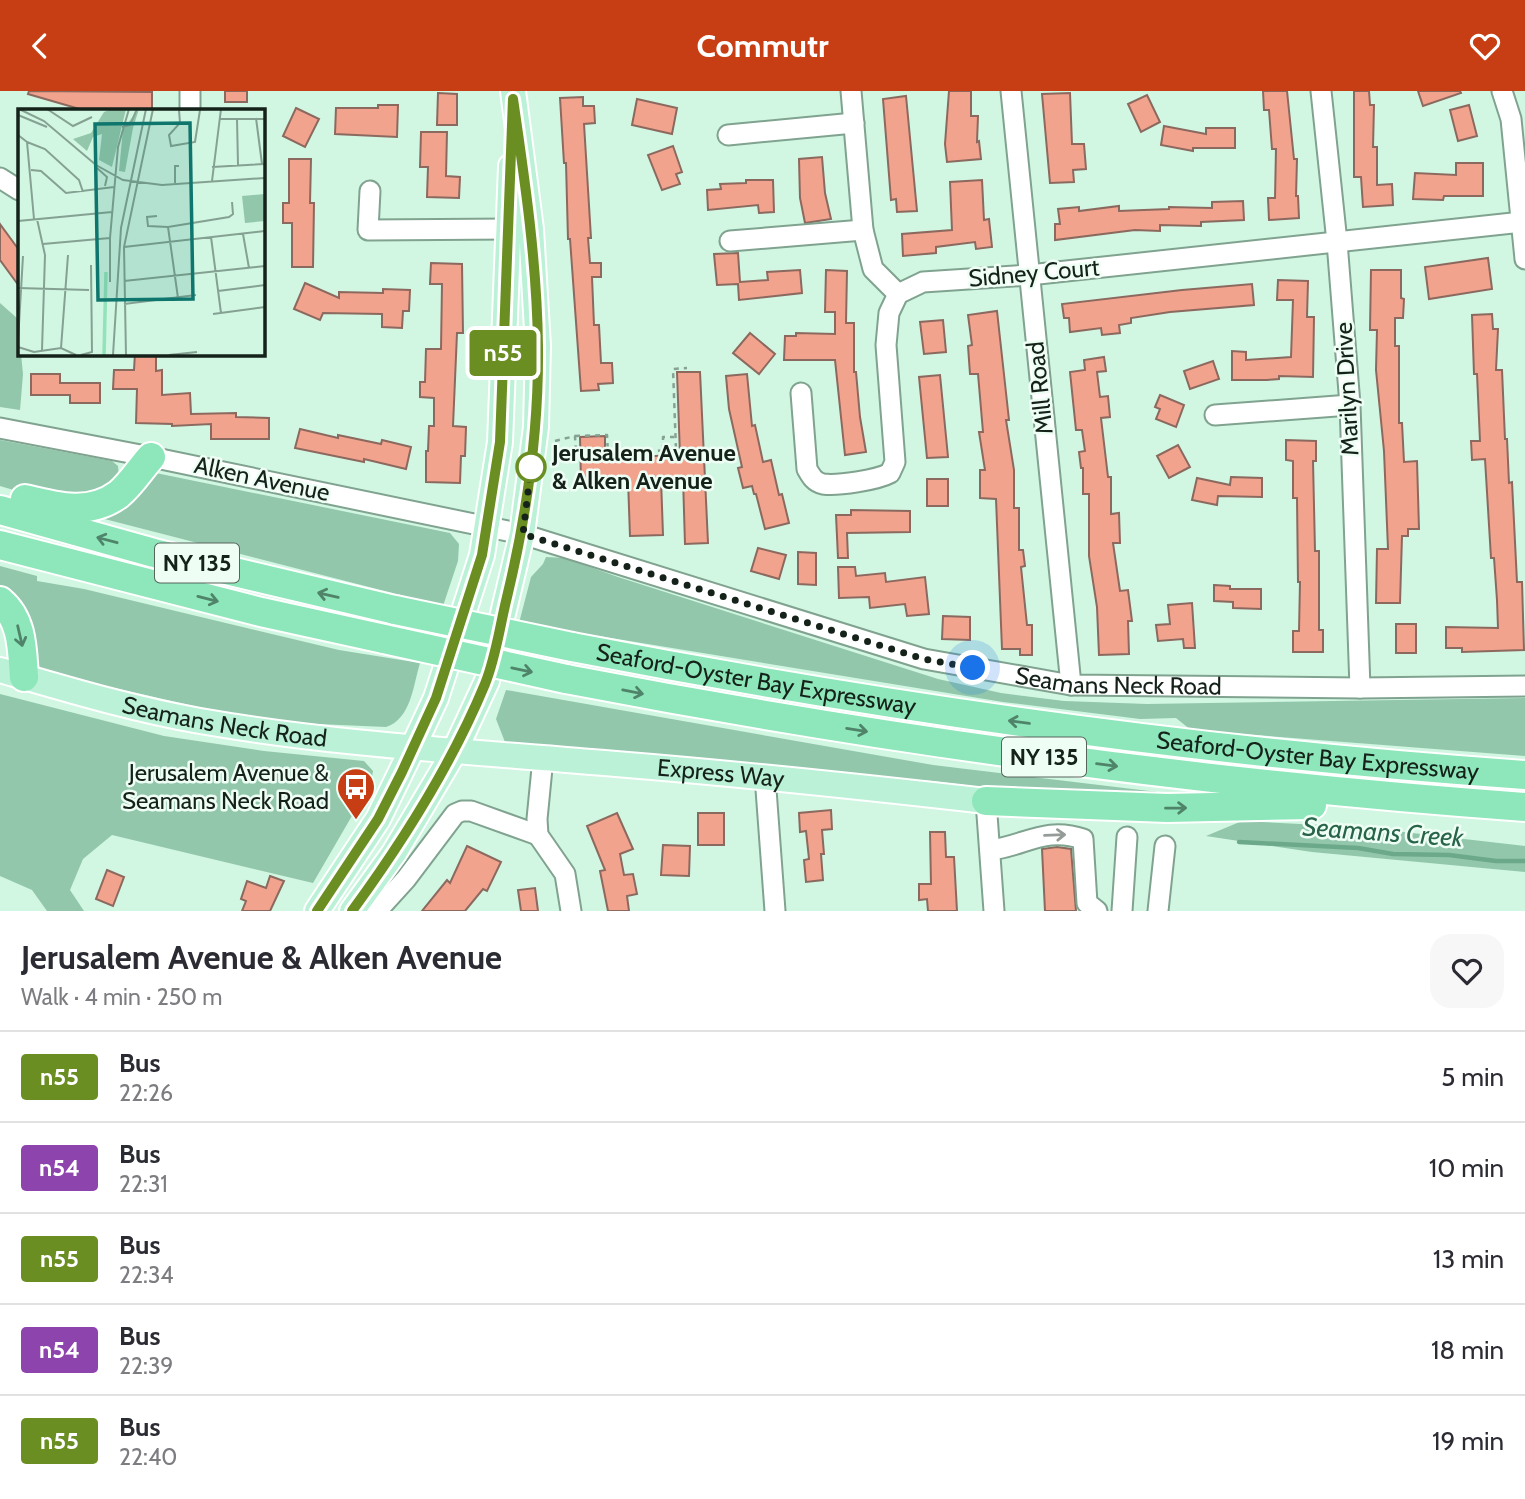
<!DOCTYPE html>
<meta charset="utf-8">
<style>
body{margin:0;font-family:Cabin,sans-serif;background:#f7f7f7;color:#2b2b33;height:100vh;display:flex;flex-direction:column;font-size:26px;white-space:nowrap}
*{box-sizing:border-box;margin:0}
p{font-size:23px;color:#7c7c81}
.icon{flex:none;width:38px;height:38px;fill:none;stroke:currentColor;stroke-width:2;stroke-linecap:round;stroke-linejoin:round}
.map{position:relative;height:820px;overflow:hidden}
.sheet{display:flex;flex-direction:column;background:#fff;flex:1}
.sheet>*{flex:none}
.badge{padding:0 14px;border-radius:5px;font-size:24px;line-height:46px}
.you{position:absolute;width:35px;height:35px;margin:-18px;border:5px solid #fff;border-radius:50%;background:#1a73e8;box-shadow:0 0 0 10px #1a73e833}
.map>.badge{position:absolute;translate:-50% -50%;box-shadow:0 0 0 4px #fff}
.round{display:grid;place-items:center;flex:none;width:74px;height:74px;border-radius:21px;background:#f7f7f7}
.summary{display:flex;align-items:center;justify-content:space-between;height:119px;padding:0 21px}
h1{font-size:33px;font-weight:700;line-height:52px}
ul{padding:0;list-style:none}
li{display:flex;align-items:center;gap:21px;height:91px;padding:0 21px;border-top:2px solid #e1e1e2}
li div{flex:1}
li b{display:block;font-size:26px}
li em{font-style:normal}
li .badge{min-width:77px;font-weight:700;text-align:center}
header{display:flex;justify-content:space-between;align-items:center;height:91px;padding:0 21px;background:#c73e14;color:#fff;font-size:32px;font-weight:700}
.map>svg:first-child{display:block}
.green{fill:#92c7ab}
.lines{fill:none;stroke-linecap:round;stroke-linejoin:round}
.stream{stroke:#6ca98a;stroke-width:4.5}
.building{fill:#f2a38d;stroke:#8c695f;stroke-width:2}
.minor-casing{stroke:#80a390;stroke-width:23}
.major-casing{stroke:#fff;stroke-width:28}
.highway-casing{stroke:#fff;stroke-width:32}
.path{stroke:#86a293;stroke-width:2.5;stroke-dasharray:5 5;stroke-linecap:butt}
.minor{stroke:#fff;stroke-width:19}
.major{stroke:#bbf1d6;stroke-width:24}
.highway{stroke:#8de7ba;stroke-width:28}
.highway-bridge-casing{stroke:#fff;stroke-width:32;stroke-linecap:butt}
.highway-bridge{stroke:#8de7ba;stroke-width:28}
.oneway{stroke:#50846a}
.oneway2{stroke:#959c98}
.line-casing{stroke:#fff;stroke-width:16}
.line{stroke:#6b8e23;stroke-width:10}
.walk{stroke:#14221a;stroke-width:7;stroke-dasharray:0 12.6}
.stop-dot{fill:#fff;stroke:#6b8e23;stroke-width:3.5}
.labels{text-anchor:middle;stroke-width:5;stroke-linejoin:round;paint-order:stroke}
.shield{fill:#effef5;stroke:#56645c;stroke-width:2}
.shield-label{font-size:23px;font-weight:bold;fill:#14221a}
.street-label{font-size:24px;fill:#14221a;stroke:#effef5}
.stop-label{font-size:24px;font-weight:bold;fill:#14221a;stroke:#effef5;text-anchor:start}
.poi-label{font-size:24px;fill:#14221a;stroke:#effef5;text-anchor:end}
.water-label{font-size:26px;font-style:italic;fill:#286449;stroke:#effef5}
.inset-river{fill:none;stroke:#92e3ba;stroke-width:3.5}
.inset-road{fill:none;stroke:#85a192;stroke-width:2}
.view{fill:#0f766e;fill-opacity:0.15;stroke:#0f766e;stroke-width:3.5}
.inset-edge{fill:none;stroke:#14221a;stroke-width:3.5}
</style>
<header><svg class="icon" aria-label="back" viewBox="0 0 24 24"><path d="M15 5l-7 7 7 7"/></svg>Commutr<svg class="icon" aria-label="heart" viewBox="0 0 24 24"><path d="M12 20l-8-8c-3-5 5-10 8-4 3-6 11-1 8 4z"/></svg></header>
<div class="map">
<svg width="1525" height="820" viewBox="0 0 1525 820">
<rect width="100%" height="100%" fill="#d1f6e2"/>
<!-- green -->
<g class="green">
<path d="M0 212 18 228 19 262 21 263 23 283 20 319 0 316Z"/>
<path d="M0 349 112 370 118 375 119 387 98 406 44 408 0 395Z"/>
<path d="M151 381 450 442 459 453 458 470 443 515 89 424Z"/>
<path d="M546 466 565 467 618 486 938 588 1001 602 1064 610 1147 613 1525 607V665L1191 639 1176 627 1140 628 1003 611 519 532 531 486 543 473Z"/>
<path d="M0 475 37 485V490L84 498 339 559 420 572C413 595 411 628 386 636L295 632 207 618 40 580 32 573 0 502Z"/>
<path d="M506 599 933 674 1199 706 994 704 981 696 933 690 827 683 505 651 496 628Z"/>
<path d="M0 603 164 645 264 660 364 670 373 680 371 692 313 792 112 744 83 768 70 799 84 820H47L32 799 0 785Z"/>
<path d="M1242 730 1360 736 1525 755V781L1312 761 1206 745Z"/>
</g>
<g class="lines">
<!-- stream -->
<path class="stream" d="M1239 751 1358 757 1393 763 1449 764 1496 770H1525"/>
</g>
<!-- building -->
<g class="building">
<path d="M29 0 152 1V19H83L28 3Z"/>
<rect x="225" y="0" width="22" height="11"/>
<path d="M949 0H971V25H978L977 51 979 50 981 68 947 71 945 53Z"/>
<path d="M1263 0H1287L1294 68H1297L1296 105H1298L1299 127 1269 129 1268 107H1275L1276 58H1272L1269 19H1264Z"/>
<path d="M1354 0H1369L1370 14H1374L1373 56H1377V94L1392 93 1393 114 1363 116 1361 86H1354Z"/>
<path d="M1418 0H1460L1461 2 1423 15Z"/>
<path d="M438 2 457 3V34H437Z"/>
<path d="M1070 2 1072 53H1084L1086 78 1073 79 1074 91 1050 92 1042 3Z"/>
<path d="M1147 4 1160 31 1141 41 1128 13Z"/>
<path d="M906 5 917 120 897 121 896 108 891 109 883 8Z"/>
<path d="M583 6V15H594L595 32 584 33 591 147H588L590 172H601V186H592L594 234H599L601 272H612L613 292 598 293 599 299 581 300 570 148H568L566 72H564L560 7Z"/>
<path d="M637 8 677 17 672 43 632 34Z"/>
<path d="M378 14H398L397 46 335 43 336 17H378Z"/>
<path d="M1469 14 1477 45 1458 50 1450 19Z"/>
<path d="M296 17 319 28 305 56 283 45Z"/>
<path d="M1164 35 1206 43V37H1235V57H1193V60L1161 54Z"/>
<path d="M421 41H447L446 85 460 86 459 107 427 106 428 76H420Z"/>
<path d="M673 55 682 81 676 83 680 93 662 99 648 64Z"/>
<path d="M822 66 825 102 831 128 805 132 800 107 799 68Z"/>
<path d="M289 68H311L310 112H314L313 176H292V132H283V112H289Z"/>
<path d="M1456 72H1483V105H1444L1443 109 1413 108 1415 82 1456 84Z"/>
<path d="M746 89H773L774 121 759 122 758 114 708 119 707 99 721 98 720 93 746 92Z"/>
<path d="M982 89 984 129 989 128 992 156 976 158 975 151 936 156V162L903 165 902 143 952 139 950 91Z"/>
<path d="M1243 110 1244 129 1201 131V135L1160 134V140L1135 139 1055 149V133H1060L1058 118 1079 116V120L1119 115V120L1169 118V116L1212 117V111Z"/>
<path d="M0 133 19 159V195L0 169Z"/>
<path d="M738 162 740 191 768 189 767 181 800 179 802 202 739 209 738 193 717 194 714 163Z"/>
<path d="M1488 167 1492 198 1429 208 1425 176Z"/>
<path d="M431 172 462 173 463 242H457L453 335 466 336 465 365H461L460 392 426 391V360H428L429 335H434V307L420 306V291H425L426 258H441L442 193H430Z"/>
<path d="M826 179 847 180 846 232H854V281H856L860 326 866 361 845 364 835 269H784L785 245H796V242L835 243V221H825Z"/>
<path d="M1371 179H1401V207L1404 208 1403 227H1395V255H1399V332H1402L1404 371 1417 370 1419 438H1408V445H1402L1400 512H1376L1377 458H1388L1384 360 1376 279 1377 239H1370Z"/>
<path d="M1278 189 1308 190 1307 226H1314L1313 286 1279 285V288L1267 289H1232V260L1246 261V269L1291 266 1293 209H1277Z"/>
<path d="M305 192 339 207V201L383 202V198L410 199 409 220H403L402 237 382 236V223L323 222 320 229 294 218Z"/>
<path d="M1252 193 1254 214 1170 221 1131 227V232L1119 234 1120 242 1102 244 1101 237 1070 241 1069 227H1064L1062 213 1182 199Z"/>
<path d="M997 220 1009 329H1006L1014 379V417H1019V459H1023L1025 475 1021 476 1027 534H1032V564H1020V558H1002L996 408 980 407V379H985L979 341H983L978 283H970L968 255 972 254 968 224Z"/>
<path d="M1492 223 1493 238H1498L1496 279H1502L1505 348H1507L1509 392 1512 391 1517 491H1522L1524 559 1462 561V557H1446V536L1498 537 1497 509 1494 467H1491L1485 368 1472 369 1471 350H1480L1477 283H1474L1472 224Z"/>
<path d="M943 229 946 261 924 263 920 231Z"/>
<path d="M750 242 775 263 759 283 733 262Z"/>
<path d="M135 262H156V280L162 279V304L190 302 191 323 236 322V326L269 327V348H211V333L172 335V333L136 332 137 298H113L114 279H134Z"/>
<path d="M1104 266 1106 280 1097 281 1100 306 1108 305 1110 326 1101 327 1108 386H1111V423L1119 422 1120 452H1113L1120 500 1128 499 1132 530H1128L1129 563 1099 564 1097 516 1089 465V403H1083V377H1081L1079 361 1085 360 1082 339H1076L1070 281 1085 279 1084 269Z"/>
<path d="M1213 270 1219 288 1190 298 1184 280Z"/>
<path d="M677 281H700L708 452 685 453 683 387 661 388 663 444 630 445 628 389 581 391 580 346 605 345V367L680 364Z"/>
<path d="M31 283H60V292H100V312H70V304H31Z"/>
<path d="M747 283 752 335 755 334 763 371 771 369 779 404 782 403 789 432 765 438 756 403H754L752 395 743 397 738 377 742 376 729 318 726 285Z"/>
<path d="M940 284 948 366 927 367 919 286Z"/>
<path d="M1160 304 1184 314 1176 336 1156 328 1160 318 1155 316Z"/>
<path d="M300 338 338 347V344L381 353 382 349 411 356 406 378 364 368V371L295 357Z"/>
<path d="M1286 349 1316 350V370H1313L1315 460H1319V539H1323V561H1293V540H1299L1300 491H1298L1297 407H1293V370L1286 369Z"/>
<path d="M1178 354 1190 376 1169 387 1157 365Z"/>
<path d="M1231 386 1262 387V406L1218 405 1217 414 1192 409 1197 387 1230 394Z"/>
<rect x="927" y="388" width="21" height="27"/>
<path d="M851 419 910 420V441L847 442 848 467H838L836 424H851Z"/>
<path d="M758 457 786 464 779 488 751 480Z"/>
<path d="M798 461 816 462V494L798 493Z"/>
<path d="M838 476H855L856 485 885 482 886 491 925 486 929 523 907 525 905 513 870 517 869 506 839 507Z"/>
<path d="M1214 494 1230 495V498H1261V518L1233 517V511L1214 510Z"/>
<path d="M1192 512 1195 557H1184L1183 548 1158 550 1156 534 1170 533 1168 514Z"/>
<path d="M943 525 970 526V549L942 548Z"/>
<rect x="1396" y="533" width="20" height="29"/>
<path d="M831 719 832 738 822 739 824 763H821L823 789 806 791 804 769 809 768 806 740 800 741 799 722Z"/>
<path d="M617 722 633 758 620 763 624 784 633 783 637 803 627 805 629 820H608L600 780 605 779 587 735Z"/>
<rect x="698" y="722" width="26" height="32"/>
<path d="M930 741H945L946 766H954L957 820H928L927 808 919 809V793H931Z"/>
<path d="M663 754 690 755 689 785 661 784Z"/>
<path d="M467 755 501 771 487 800 483 798 465 820H422L447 789 450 792Z"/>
<path d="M1057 756 1071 758 1076 820H1045L1042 758Z"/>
<path d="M107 779 124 786 113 815 96 808Z"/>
<path d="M270 785 284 790 270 820H242L246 810 241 808 247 790 266 797Z"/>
<path d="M535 797 538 820H521L518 799Z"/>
</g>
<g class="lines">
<defs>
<g id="minor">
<path d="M190 0V19"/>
<path d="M851 0 863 139 873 178 898 203"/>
<path d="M1011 0 1071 594"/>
<path d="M1321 0 1337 151 1350 314 1360 597"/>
<path d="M1502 0 1511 28 1525 168"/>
<path d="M728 44 854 32"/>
<path d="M0 87 19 99"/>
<path d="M370 100 368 139 523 138"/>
<path d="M730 150 863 139"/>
<path d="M801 302 807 378C811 385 814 391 823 393 838 395 877 389 890 382L895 371 886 254 889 222 898 203 923 191 1029 184 1522 131"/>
<path d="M1215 324 1350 314"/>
<path id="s1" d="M0 337 151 366 522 443 924 568 1071 594 1360 597 1525 595"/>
<path d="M543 667 537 728 538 744 565 783 571 820"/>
<path d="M765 685 775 820"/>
<path d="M986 710 994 820"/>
<path d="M990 759C1025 755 1045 735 1083 748L1087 812 1097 820"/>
<path d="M377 820 406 788 455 723 462 720H471L538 744"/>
<path d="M1122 820 1127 746"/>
<path d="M1158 820 1165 755"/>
</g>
<g id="major">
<path id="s2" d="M0 579C66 598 132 618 200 630 338 654 478 661 616 673 740 683 863 696 986 710"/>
<path d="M317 820 378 728 413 656 436 607 482 464 500 351 511 75"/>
<path d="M352 820 394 762 454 661 487 590 522 443 536 336 538 255 531 138 513 0"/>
</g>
<g id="highway">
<path d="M25 408C57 416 90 425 119 403 131 393 141 377 151 366"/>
<path d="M0 419 154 462 395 519"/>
<path d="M0 454 261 521 384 548"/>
<path d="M0 510C23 529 22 559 24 586"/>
<path id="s3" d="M572 556C887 617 1205 662 1525 684"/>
<path d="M566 588C883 649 1203 693 1525 716"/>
<path d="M986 710 1167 717 1312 714"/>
</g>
</defs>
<!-- minor casing -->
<use href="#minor" class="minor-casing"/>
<!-- major casing -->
<use href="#major" class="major-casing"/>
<!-- highway casing -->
<use href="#highway" class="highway-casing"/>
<!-- path -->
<g class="path">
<path d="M575 345 607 344 608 362 676 359 673 278 687 277"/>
<path d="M555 350 575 345 576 364"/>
<path d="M663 359V346H674"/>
</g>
<!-- minor -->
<use href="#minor" class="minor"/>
<!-- major -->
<use href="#major" class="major"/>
<!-- highway -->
<use href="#highway" class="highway"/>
<defs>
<g id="highway-bridge">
<path d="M395 519 572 556"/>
<path d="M384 548 566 588"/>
</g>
</defs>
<!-- highway-bridge casing -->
<use href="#highway-bridge" class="highway-bridge-casing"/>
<!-- highway-bridge -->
<use href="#highway-bridge" class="highway-bridge"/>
</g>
<!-- one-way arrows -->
<defs><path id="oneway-shaft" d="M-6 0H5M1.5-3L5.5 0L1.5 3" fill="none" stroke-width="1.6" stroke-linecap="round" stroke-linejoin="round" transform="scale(1.75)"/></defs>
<g class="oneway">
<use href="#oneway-shaft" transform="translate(107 449) rotate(-165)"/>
<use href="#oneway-shaft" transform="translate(328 504) rotate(-167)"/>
<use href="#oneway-shaft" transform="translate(208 508) rotate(14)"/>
<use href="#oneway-shaft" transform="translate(20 545) rotate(77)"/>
<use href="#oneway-shaft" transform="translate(522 579) rotate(12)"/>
<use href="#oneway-shaft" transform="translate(633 601) rotate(11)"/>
<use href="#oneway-shaft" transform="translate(1019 631) rotate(-172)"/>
<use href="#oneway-shaft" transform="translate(857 639) rotate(9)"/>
<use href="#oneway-shaft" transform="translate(1107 674) rotate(7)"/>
<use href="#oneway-shaft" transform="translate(1176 717) rotate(-1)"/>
</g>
<use class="oneway2" href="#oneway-shaft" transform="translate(1055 744) rotate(-2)"/>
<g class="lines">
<defs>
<path id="line" d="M317 820 378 728 402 681 436 607 482 464 500 351 513 8C525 90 537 172 538 255 539 340 527 423 507 506 500 534 496 566 485 593 451 675 404 749 352 820"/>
</defs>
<!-- line casing -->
<use href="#line" class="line-casing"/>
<!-- line -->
<use href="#line" class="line"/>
<!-- walk -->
<path class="walk" d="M531 376 523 443 924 568 973 577"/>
</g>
<!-- icons -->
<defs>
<symbol id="bus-pin" viewBox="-11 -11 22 30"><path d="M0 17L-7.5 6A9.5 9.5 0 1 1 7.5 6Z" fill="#c73e14" stroke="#effef5"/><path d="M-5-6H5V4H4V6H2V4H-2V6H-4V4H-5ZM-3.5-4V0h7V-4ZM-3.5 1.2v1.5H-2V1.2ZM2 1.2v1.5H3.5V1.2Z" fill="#fff"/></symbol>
</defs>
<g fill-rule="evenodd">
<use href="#bus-pin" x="334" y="674" width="44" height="60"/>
</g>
<!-- markers -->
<circle class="stop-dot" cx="531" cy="376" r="14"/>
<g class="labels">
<!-- shield labels -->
<g class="shield">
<rect x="155" y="452.5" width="84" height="39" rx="5"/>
<rect x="1002" y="646.5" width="84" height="39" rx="5"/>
</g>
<g class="shield-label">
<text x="197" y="480">NY 135</text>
<text x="1044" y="674">NY 135</text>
</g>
<!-- street labels -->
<g class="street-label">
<text transform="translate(1034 182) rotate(-5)" y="8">Sidney Court</text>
<text transform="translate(1040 297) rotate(-96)" y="8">Mill Road</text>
<text transform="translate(1347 298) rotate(-93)" y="8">Marilyn Drive</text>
<text transform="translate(262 388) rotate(12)" y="8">Alken Avenue</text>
<text dy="8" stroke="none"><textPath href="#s3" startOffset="187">Seaford-Oyster Bay Expressway</textPath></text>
<text dy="8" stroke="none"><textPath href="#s1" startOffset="1150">Seamans Neck Road</textPath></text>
<text dy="8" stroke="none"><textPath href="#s2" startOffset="231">Seamans Neck Road</textPath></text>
<text dy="8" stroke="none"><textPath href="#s3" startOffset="754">Seaford-Oyster Bay Expressway</textPath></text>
<text dy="8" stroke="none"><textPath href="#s2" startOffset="730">Express Way</textPath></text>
</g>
<!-- stop labels -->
<g class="stop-label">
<text x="552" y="370">Jerusalem Avenue<tspan x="552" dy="28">&amp; Alken Avenue</tspan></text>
</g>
<!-- poi labels -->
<g class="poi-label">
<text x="329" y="690">Jerusalem Avenue &amp;<tspan x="329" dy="28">Seamans Neck Road</tspan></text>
</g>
<!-- water labels -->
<g class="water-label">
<text transform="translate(1383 741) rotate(4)" y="9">Seamans Creek</text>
</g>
</g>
<!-- overview -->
<g transform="translate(18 18)">
<rect width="247" height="247" fill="#d1f6e2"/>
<path d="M94 0H108L94 58 81 51 84 25 75 28 69 42 55 30 73 24 86 3ZM121 0 115 19 107 63 101 62 105 20ZM247 85V112L227 114 224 87Z" fill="#92c7ab"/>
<path class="inset-river" d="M86 246 88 163"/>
<path class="inset-road" d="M1 0 26 12 78 56 105 71 144 76 247 69M29 0 55 17 74 8M161 1 162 14 151 26 153 37 177 33 182 1M161 1 190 0M0 6 29 18M238 9 244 55M202 10H247M219 10 220 56M104 18 112 16 119 0M0 26 9 33 16 110M9 33 27 40 61 71 65 83M194 58 247 55M79 59 89 68 87 77M13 61 23 62 48 84 96 78M194 72 203 0M157 74V57H161M139 107 129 108 130 117 150 118M19 110 27 146 24 241M0 112 94 103M150 118 211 108 215 105 214 93M150 118 160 189M225 125 231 159M193 128 203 204M92 129 100 38 111 0M92 129V173M25 135 92 129M106 138 247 122M106 172 247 157M0 179 71 181M200 182 247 176M106 195 178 186M195 205 247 198M0 232 5 147M0 238 16 243 43 239 58 246M43 239 50 146M63 246 74 243 73 156M95 246 103 119 128 0M108 246 106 138 135 0M151 246 179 243"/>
<path class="view" d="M172 14 175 190 80 191 77 15Z"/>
<rect width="247" height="247" class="inset-edge"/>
</g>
</svg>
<div class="you" style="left:973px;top:577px"></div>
<b class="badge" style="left:503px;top:262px;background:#6b8e23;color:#fff">n55</b>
</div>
<section class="sheet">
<div class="summary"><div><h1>Jerusalem Avenue &amp; Alken Avenue</h1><p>Walk · 4 min · 250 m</p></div><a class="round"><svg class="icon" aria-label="heart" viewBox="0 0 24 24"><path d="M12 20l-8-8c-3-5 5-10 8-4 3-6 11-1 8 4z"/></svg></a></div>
<ul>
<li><span class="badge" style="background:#6b8e23;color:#fff">n55</span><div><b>Bus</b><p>22:26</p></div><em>5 min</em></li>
<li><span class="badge" style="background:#8e44ad;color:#fff">n54</span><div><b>Bus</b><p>22:31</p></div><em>10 min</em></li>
<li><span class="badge" style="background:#6b8e23;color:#fff">n55</span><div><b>Bus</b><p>22:34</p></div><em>13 min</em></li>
<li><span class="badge" style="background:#8e44ad;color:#fff">n54</span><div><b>Bus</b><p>22:39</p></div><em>18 min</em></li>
<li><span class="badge" style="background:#6b8e23;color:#fff">n55</span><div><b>Bus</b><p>22:40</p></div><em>19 min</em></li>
</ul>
</section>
